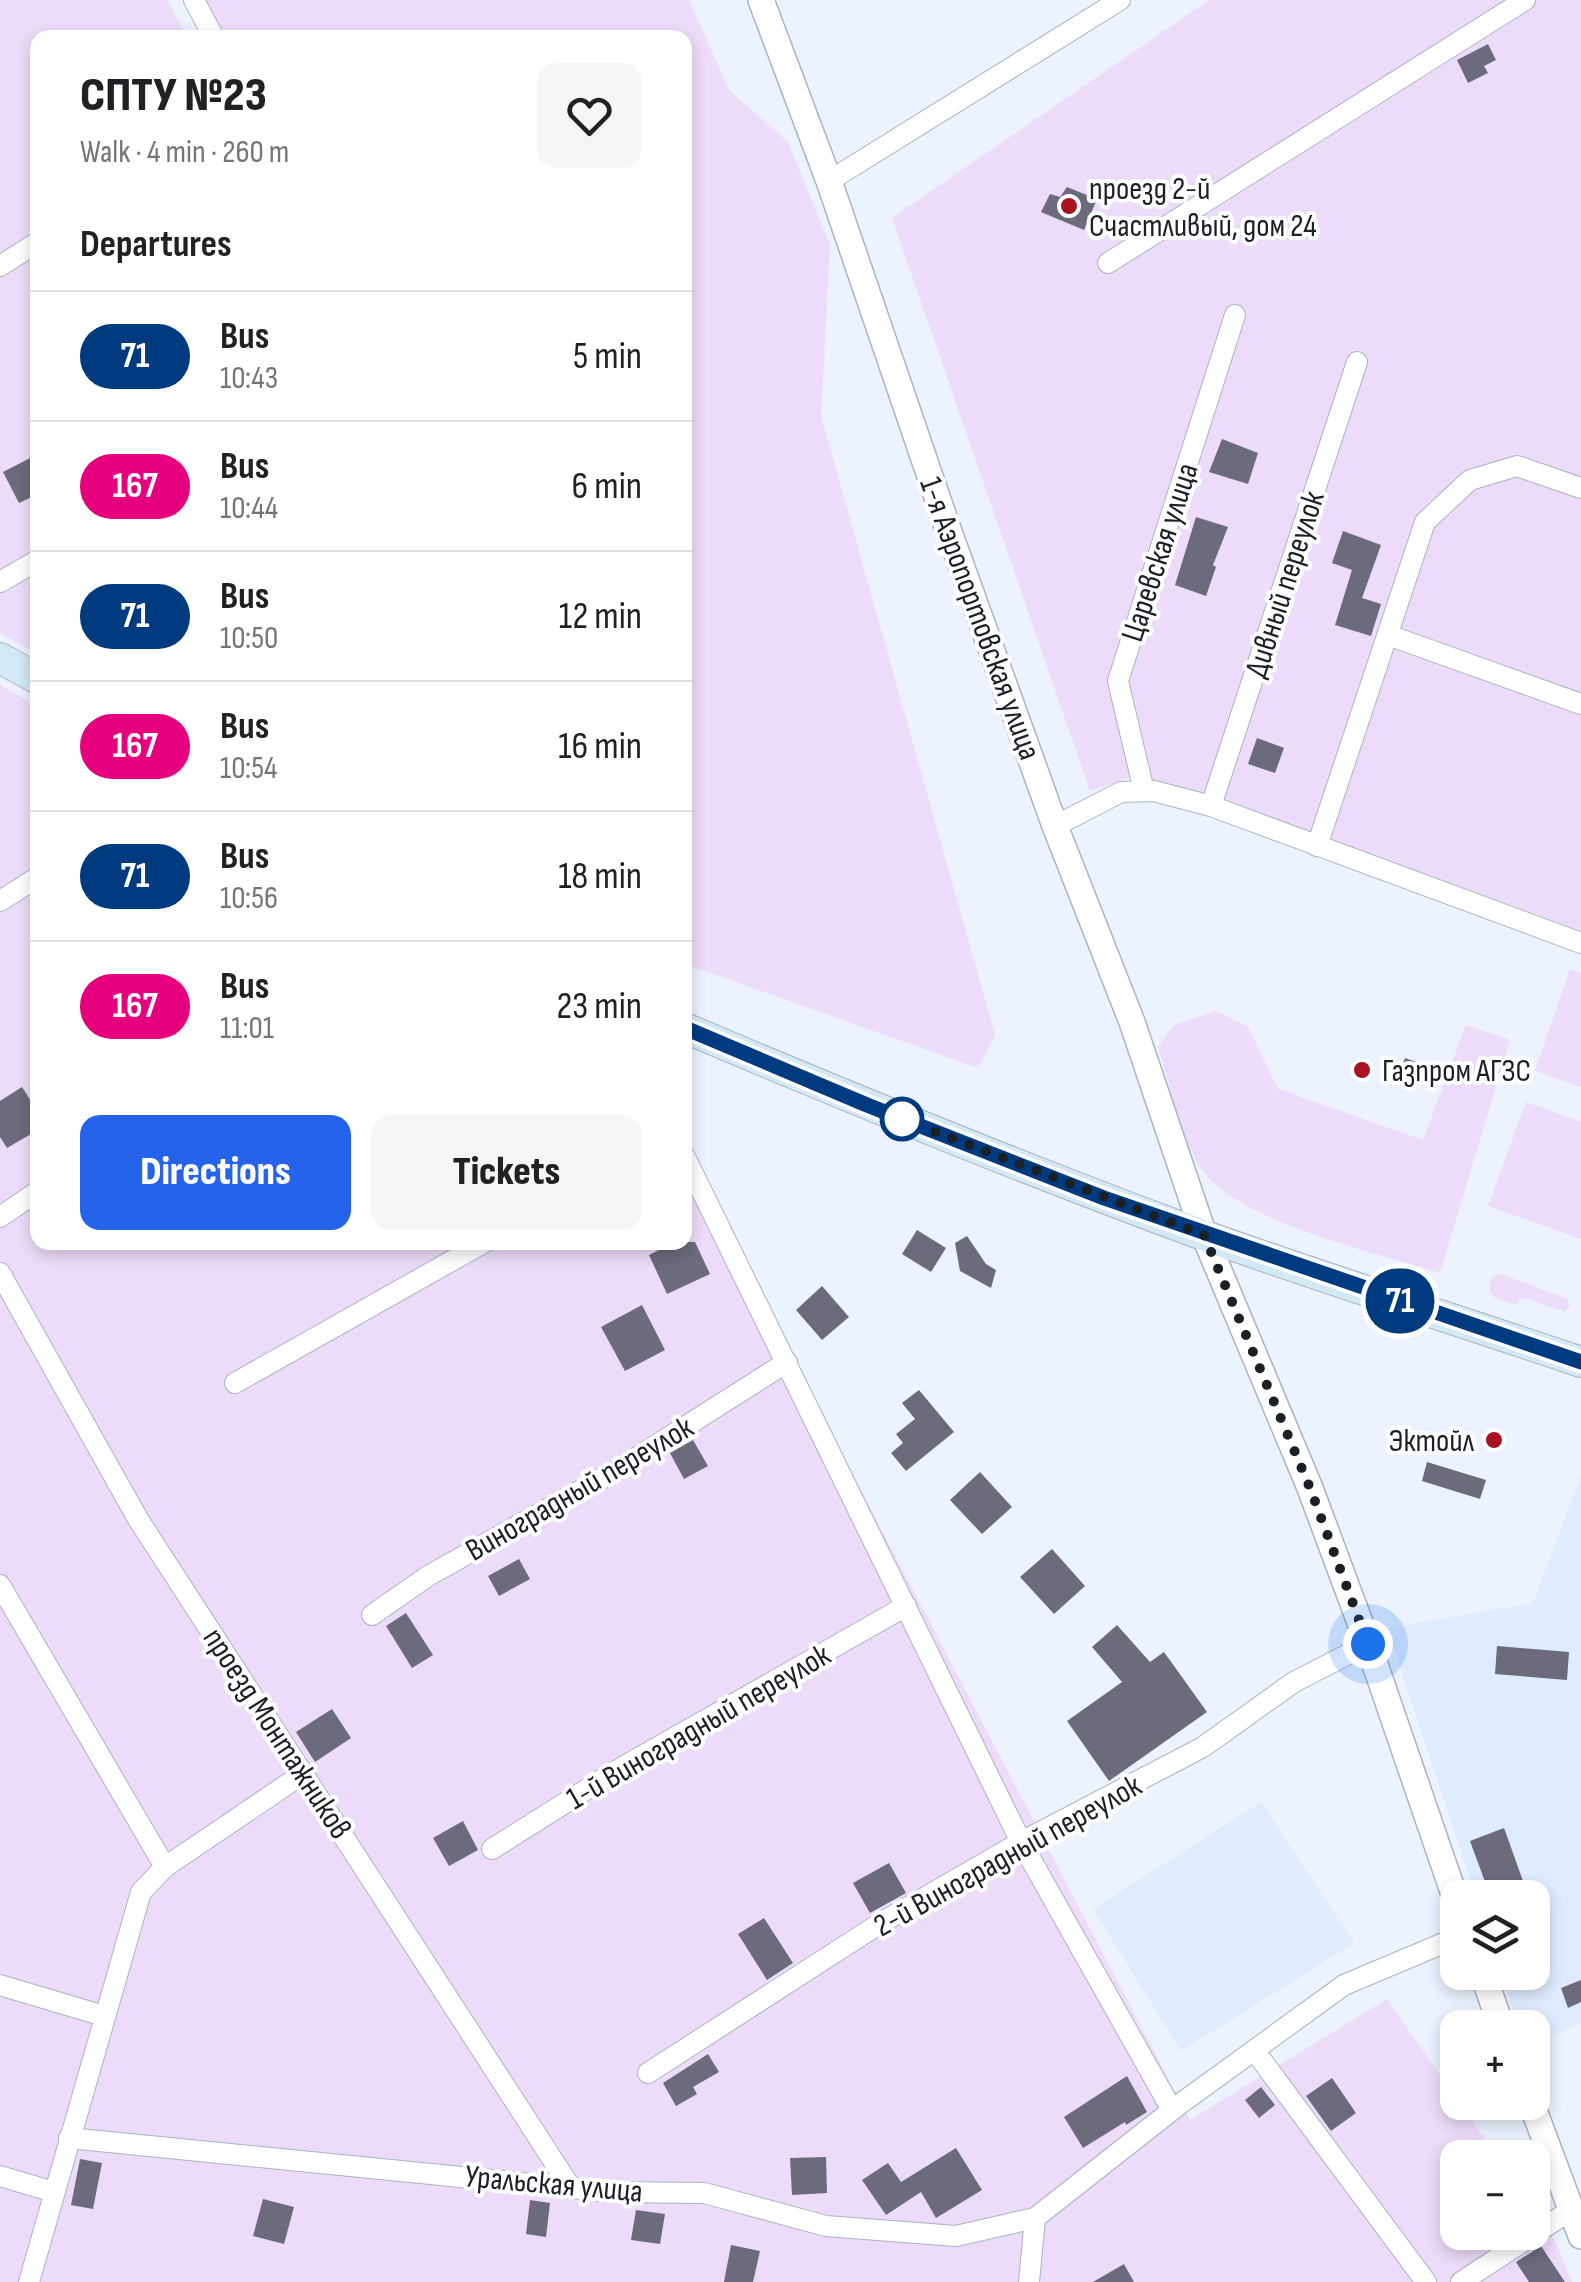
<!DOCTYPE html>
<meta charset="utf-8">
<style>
body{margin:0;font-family:"Sofia Sans Condensed",sans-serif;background:#f6f6f6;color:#202124;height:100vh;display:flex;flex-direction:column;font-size:38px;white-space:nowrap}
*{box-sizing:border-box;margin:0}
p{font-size:32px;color:#757577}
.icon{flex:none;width:55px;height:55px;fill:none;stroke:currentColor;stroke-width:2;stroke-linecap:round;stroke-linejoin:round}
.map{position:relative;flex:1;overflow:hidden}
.side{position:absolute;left:30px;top:30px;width:662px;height:1220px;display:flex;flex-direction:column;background:#fff;border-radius:20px;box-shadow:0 5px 15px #0003}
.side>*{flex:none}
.badge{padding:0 20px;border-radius:32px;font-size:35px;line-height:65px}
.buttons{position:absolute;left:1440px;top:1880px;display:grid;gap:20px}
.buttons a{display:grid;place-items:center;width:110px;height:110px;border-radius:20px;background:#fff;box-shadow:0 5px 15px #0003;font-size:50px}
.you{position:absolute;width:50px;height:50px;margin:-25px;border:8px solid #fff;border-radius:50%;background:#1a73e8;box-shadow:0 0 0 15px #1a73e833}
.map>.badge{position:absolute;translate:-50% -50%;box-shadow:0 0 0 5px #fff}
h2{padding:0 50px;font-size:38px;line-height:90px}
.round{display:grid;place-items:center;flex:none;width:105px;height:105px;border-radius:20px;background:#f6f6f6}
.overview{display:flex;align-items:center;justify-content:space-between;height:170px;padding:0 50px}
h1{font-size:48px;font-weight:800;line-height:75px}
.cta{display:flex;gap:20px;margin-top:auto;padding:20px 50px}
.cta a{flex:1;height:115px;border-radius:20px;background:#2563eb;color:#fff;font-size:40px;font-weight:800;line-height:115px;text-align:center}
.cta a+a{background:#f6f6f6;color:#202124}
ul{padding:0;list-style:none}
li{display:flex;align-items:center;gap:30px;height:130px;padding:0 50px;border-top:2px solid #e0e0e0}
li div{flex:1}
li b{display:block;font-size:38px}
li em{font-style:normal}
li .badge{min-width:110px;font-weight:700;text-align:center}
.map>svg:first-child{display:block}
.built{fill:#dfebff}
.green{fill:#ecdcf9}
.building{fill:#6b6b7c}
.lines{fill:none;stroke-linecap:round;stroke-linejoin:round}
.minor-casing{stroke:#a8b3c4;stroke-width:22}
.tertiary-casing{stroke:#a8b3c4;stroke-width:28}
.secondary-casing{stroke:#a8b3c4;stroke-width:32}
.minor{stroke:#fff;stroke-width:20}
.tertiary{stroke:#fff;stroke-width:25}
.secondary{stroke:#d3e9f6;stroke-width:30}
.line-casing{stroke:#fff;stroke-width:22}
.line{stroke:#003b80;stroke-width:15}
.walk{stroke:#1b1f26;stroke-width:10;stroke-dasharray:0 18}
.poi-dot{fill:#a81320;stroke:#fff;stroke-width:4}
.stop-dot{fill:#fff;stroke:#003b80;stroke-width:5}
.labels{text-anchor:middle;stroke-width:8;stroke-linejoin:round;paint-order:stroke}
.poi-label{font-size:32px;fill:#1b1f26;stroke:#fff;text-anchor:start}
.street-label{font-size:32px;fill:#1b1f26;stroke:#fff}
</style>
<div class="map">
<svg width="1581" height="2282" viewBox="0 0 1581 2282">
<rect width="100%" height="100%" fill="#ecf3fe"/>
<!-- built -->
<g class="built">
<path d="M1581 1475V2023L1533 2044 1532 2028 1519 2027 1501 1973 1532 1972V1898L1476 1897 1387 1628 1533 1603Z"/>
<path d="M1261 1802 1354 1943 1181 2051 1093 1909Z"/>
</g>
<!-- green -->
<g class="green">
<path d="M0 0H167L187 37 38 38 37 654 0 633Z"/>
<path d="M205 0H689L729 90 788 142 830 245 821 416 995 1035 978 1068 685 964V38L226 37Z"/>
<path d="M1209 0H1581V931L1211 794 1128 778 1090 791 892 218Z"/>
<path d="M0 685 37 706 38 1242H685V1153L1190 2120 1387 1999 1497 2157 1458 2158V2232H1532L1533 2209 1557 2245 1572 2282H0Z"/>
<path d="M1570 969 1581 973V1087L1535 1071Z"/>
<path d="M1216 1011 1248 1027 1278 1089 1423 1140 1466 1025 1510 1040 1440 1273C1378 1253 1230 1221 1198 1164 1179 1129 1170 1085 1158 1047L1174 1025Z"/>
<path d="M1526 1102 1581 1122V1239L1488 1206Z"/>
<path d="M1501 1274 1567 1299 1570 1306 1565 1312 1522 1297 1516 1305 1495 1298 1489 1289 1491 1278Z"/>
</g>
<!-- building -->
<g class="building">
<path d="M1488 44 1496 60 1484 66 1488 73 1468 83 1457 60Z"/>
<path d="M1067 187 1097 199 1084 230 1041 212 1050 194 1060 197Z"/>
<path d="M1222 439 1258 453 1248 484 1209 472Z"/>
<path d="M38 454V494L19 503 3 472Z"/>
<path d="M1196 517 1228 527 1213 565 1216 567 1206 596 1175 585Z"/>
<path d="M1343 531 1381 545 1362 598 1381 604 1371 636 1335 625 1352 570 1332 563Z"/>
<path d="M1257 738 1284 748 1275 773 1248 764Z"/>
<path d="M1405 1058 1422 1064 1414 1087 1397 1081Z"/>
<path d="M22 1087 38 1112V1130L7 1148 0 1137V1101Z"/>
<path d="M917 1230 946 1248 931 1272 902 1254Z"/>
<path d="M967 1236 986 1264 996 1270 991 1288 960 1271 955 1243Z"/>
<path d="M675 1242H695L710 1274 667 1294 649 1255Z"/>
<path d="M822 1286 849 1317 822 1340 796 1310Z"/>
<path d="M642 1305 665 1350 625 1371 601 1327Z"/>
<path d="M919 1390 954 1432 906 1471 891 1453 903 1443 896 1434 915 1419 902 1403Z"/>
<path d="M693 1440 708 1466 684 1479 670 1453Z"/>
<path d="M1427 1462 1486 1480 1480 1499 1422 1481Z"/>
<path d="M980 1472 1012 1507 982 1534 950 1500Z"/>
<path d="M1052 1549 1085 1586 1054 1614 1020 1577Z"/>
<path d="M519 1559 530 1579 499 1596 488 1576Z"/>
<path d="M406 1613 433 1655 412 1668 386 1626Z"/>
<path d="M1117 1625 1150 1662 1164 1652 1207 1712 1109 1781 1067 1721 1122 1682 1092 1647Z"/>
<path d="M1497 1646 1569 1652 1567 1680 1495 1674Z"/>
<path d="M332 1709 351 1738 315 1762 296 1732Z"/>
<path d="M463 1821 478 1850 449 1866 433 1838Z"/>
<path d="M1504 1828 1508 1839 1529 1898H1491L1470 1841Z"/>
<path d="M889 1863 906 1893 870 1913 853 1883Z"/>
<path d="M764 1918 793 1963 767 1980 738 1934Z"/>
<path d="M1581 1980V2002L1568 2008 1561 1988Z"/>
<path d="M708 2054 719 2072 693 2087 697 2094 676 2106 663 2083Z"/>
<path d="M1127 2076 1147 2112 1126 2125 1125 2122 1083 2148 1064 2117Z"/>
<path d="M1332 2078 1356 2113 1331 2131 1306 2096Z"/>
<path d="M1261 2087 1275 2105 1259 2118 1245 2100Z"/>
<path d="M956 2148 982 2190 936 2218 921 2192 886 2215 862 2180 888 2163 901 2182Z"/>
<path d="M826 2157 827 2193 792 2195 790 2158Z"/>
<path d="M80 2159 102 2163 93 2209 71 2205Z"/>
<path d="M263 2199 294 2207 284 2244 253 2236Z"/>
<path d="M530 2200 550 2203 546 2237 526 2234Z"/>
<path d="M636 2210 665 2214 660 2244 631 2240Z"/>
<path d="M731 2245 760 2251 753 2282H724Z"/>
<path d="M1541 2246 1565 2282H1529L1516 2262Z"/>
<path d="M1124 2264 1134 2282H1093Z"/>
</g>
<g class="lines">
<defs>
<g id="minor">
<path d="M194 0 214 38"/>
<path d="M829 181 1120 0"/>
<path d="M1108 263 1525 0"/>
<path d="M0 266 38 242"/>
<path d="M0 582 38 560"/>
<path d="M1388 635 1581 704"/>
<path d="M1144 791 1118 681 1235 315"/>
<path d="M1211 806 1357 362"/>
<path d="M1055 826 1121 792 1154 791 1211 806 1581 943"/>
<path d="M1317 846 1425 522 1470 480 1517 466 1581 488"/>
<path d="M0 901 38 877"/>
<path d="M685 1157 1021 1842 1172 2110"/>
<path d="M0 1217 38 1191"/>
<path d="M0 1273 138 1519 569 2185"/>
<path d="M235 1383 485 1242"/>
<path d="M0 1585 165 1867"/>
<path d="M372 1615 428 1576 617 1470 787 1362"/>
<path d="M492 1849 614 1772 906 1606"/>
<path d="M0 1985 104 2016"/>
<path d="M1254 2050 1426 2282"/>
<path d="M648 2073 879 1924 1021 1842 1203 1747 1294 1682 1368 1644"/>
<path d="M69 2138 612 2192 704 2193 826 2226 956 2236 1035 2218 1180 2104 1344 1985 1458 1937"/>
<path d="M0 2176 54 2192"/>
<path d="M29 2282 141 1892 165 1867 304 1773"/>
<path d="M1029 2282 1035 2218"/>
<path d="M1461 2282 1571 2210"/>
</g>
<g id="tertiary">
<path d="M761 0 829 181 947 526 1055 826 1132 1022 1204 1235 1310 1488 1368 1644 1458 1906"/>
<path d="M1482 1972 1502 2028"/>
<path d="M1531 2102 1581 2236"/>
</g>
<g id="secondary">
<path d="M0 658 38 679"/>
<path d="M685 1028C855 1100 1026 1170 1200 1234 1326 1279 1454 1319 1581 1362"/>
</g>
</defs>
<!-- minor casing -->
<use href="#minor" class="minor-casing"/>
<!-- tertiary casing -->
<use href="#tertiary" class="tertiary-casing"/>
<!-- secondary casing -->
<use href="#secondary" class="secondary-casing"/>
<!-- minor -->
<use href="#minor" class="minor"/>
<!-- tertiary -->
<use href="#tertiary" class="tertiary"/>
<!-- secondary -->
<use href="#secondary" class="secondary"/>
</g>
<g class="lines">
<defs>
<path id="line" d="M685 1028 867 1105 1104 1198 1581 1362"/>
</defs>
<!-- line casing -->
<use href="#line" class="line-casing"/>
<!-- line -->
<use href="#line" class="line"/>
<!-- walk -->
<path class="walk" d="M902 1119 1204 1235 1310 1488 1368 1644"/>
</g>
<!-- markers -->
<g class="poi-dot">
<circle cx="1069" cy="206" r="10"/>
<circle cx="1362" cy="1070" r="10"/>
<circle cx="1494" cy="1440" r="10"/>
</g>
<circle class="stop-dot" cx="902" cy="1119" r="20"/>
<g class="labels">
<!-- poi labels -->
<g class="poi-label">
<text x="1089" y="199">проезд 2-й<tspan x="1089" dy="37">Счастливый, дом 24</tspan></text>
<text x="1382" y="1081">Газпром АГЗС</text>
<text x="1474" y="1451" text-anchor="end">Эктойл</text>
</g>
<!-- street labels -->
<g class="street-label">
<text transform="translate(1159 552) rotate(-72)" y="11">Царевская улица</text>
<text transform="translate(1284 584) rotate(-72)" y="11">Дивный переулок</text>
<text transform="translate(981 618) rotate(70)" y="11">1-я Аэропортовская улица</text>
<text transform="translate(579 1488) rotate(-30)" y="11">Виноградный переулок</text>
<text transform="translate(698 1726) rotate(-30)" y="11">1-й Виноградный переулок</text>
<text transform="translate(278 1733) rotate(57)" y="11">проезд Монтажников</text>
<text transform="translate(1007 1855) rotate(-29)" y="11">2-й Виноградный переулок</text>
<text transform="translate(554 2183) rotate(5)" y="11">Уральская улица</text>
</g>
</g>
</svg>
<div class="buttons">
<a><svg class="icon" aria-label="layers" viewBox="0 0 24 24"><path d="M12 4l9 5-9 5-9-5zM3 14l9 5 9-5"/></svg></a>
<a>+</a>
<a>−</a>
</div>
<div class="you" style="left:1368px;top:1644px"></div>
<b class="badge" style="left:1400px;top:1301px;background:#003b80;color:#fff">71</b>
<section class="side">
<div class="overview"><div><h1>СПТУ №23</h1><p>Walk · 4 min · 260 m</p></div><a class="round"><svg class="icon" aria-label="heart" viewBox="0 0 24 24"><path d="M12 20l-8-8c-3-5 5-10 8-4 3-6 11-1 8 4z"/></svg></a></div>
<h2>Departures</h2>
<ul>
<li><span class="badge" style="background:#003b80;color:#fff">71</span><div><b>Bus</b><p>10:43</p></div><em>5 min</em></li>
<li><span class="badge" style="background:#e6007e;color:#fff">167</span><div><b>Bus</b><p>10:44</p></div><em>6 min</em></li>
<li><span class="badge" style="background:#003b80;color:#fff">71</span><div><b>Bus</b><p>10:50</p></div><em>12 min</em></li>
<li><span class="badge" style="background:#e6007e;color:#fff">167</span><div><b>Bus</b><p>10:54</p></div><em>16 min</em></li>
<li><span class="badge" style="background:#003b80;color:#fff">71</span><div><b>Bus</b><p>10:56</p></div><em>18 min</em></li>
<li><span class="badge" style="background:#e6007e;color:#fff">167</span><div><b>Bus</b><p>11:01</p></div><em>23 min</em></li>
</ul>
<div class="cta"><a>Directions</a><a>Tickets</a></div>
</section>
</div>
